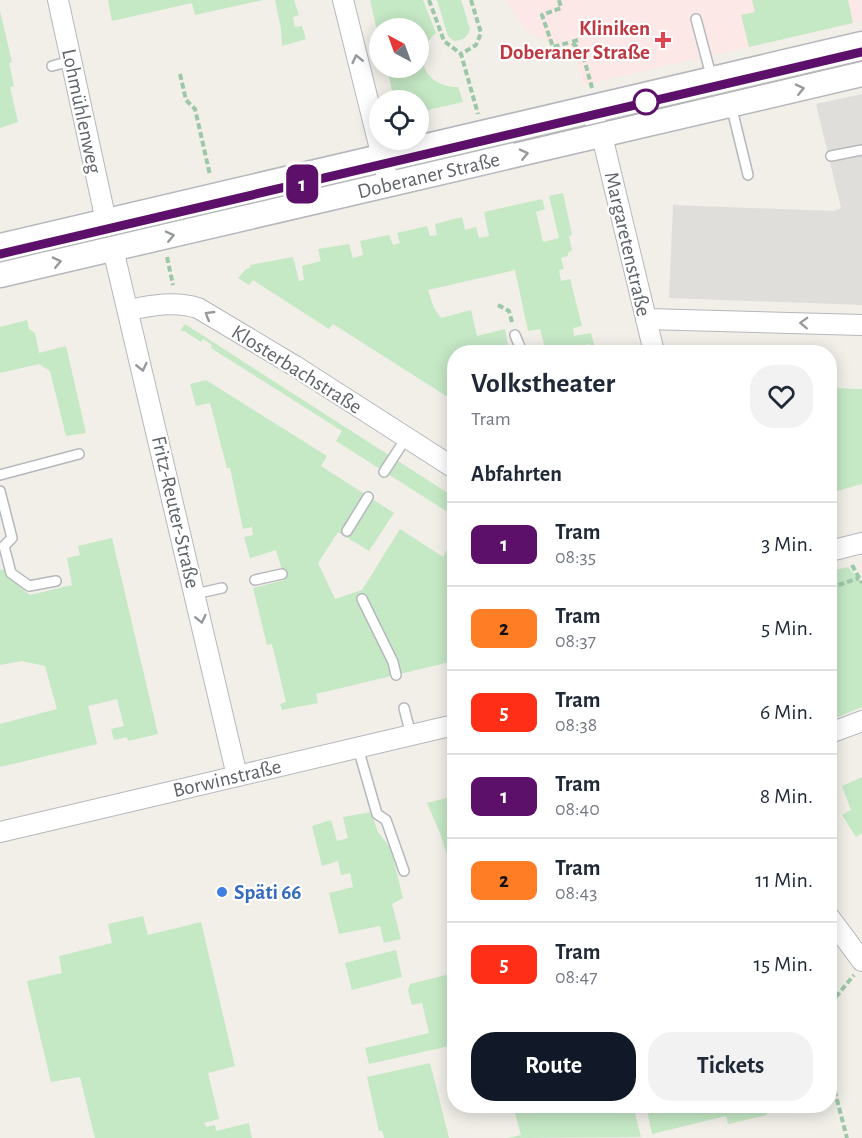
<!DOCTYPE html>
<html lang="de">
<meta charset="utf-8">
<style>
body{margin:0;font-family:"Alegreya Sans",sans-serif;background:#f2f2f3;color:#1f2937;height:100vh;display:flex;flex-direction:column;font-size:22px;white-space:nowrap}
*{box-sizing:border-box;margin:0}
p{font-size:20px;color:#747a83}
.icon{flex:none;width:33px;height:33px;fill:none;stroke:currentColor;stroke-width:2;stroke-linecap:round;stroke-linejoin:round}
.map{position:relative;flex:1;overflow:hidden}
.panel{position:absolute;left:447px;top:345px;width:390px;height:768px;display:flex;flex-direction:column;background:#fff;border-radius:24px;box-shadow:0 3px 15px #0003}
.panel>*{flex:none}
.badge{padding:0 12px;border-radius:9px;font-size:21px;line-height:39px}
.needle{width:39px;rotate:319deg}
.tools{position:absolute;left:369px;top:18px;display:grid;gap:12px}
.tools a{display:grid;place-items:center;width:60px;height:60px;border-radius:50%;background:#fff;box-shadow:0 3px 15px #0003;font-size:30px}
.map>.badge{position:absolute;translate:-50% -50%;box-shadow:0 0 0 3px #fff}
h2{padding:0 24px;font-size:22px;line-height:54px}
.round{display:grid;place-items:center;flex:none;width:63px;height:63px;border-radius:24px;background:#f2f2f3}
.summary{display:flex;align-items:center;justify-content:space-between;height:102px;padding:0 24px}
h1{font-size:28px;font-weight:700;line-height:45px}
.cta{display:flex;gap:12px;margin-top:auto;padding:12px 24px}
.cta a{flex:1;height:69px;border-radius:24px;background:#111827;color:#fff;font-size:24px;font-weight:700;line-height:69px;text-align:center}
.cta a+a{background:#f2f2f3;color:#1f2937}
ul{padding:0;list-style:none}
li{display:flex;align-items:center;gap:18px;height:84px;padding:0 24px;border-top:2px solid #e0e1e3}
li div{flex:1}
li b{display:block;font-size:22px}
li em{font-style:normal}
li .badge{min-width:66px;font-weight:700;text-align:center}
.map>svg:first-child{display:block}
.industrial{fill:#e0deda}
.medical{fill:#fce8e6}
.green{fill:#c5e8c5}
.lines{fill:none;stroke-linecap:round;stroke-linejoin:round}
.service-casing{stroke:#b5b8bc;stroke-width:12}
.minor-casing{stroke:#b5b8bc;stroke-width:22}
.tertiary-casing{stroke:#b5b8bc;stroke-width:27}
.path{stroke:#9cc7a9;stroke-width:4;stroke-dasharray:6 3;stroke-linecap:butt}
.service{stroke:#fff;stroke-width:9}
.minor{stroke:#fff;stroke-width:20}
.tertiary{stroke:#fff;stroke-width:24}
.tram{stroke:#b6b7b8;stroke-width:1.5}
.oneway{stroke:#979a9d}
.line-casing{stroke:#fff;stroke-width:14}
.line{stroke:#5d106a;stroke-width:9}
.health-dot{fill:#e0444e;stroke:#fff;stroke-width:2}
.stop-dot{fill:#fff;stroke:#5d106a;stroke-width:3}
.shop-dot{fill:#3f7fe0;stroke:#fff;stroke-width:2}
.labels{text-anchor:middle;stroke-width:4.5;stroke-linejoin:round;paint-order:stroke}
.health-label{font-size:21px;font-weight:bold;fill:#be3a42;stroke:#fff;text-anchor:end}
.street-label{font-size:21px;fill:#5f6368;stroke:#fff}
.shop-label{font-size:21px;font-weight:bold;fill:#366cbe;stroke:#fff;text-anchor:start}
</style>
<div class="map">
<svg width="862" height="1138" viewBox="0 0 862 1138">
<rect width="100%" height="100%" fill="#f1efe8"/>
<!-- industrial -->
<path class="industrial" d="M862 94V305L669 298 673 205 834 211 841 208 816 104Z"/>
<!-- medical -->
<path class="medical" d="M505 0H862V21L582 85 575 51 528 33Z"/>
<!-- green -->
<g class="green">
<path d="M108 0H263L195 15 192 3 112 21Z"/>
<path d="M275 0H294L299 15 293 17 295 27 302 26 306 39 282 46 281 29Z"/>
<path d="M370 0H423L436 33C410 55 425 87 458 87L463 102 419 112 418 100 394 99 387 68H418V28H380L379 39Z"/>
<path d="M437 0H461L470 29C467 38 463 40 454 41L448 36Z"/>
<path d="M752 0H848L853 23 749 47 741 15 755 12Z"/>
<path d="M0 11 12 62 9 63 14 86 10 87 18 122 0 128Z"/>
<path d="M563 193 572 235 569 236 572 250 568 253V256L561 258 564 269 559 270 561 281 570 279 582 326 573 328 574 336 591 333 595 348 589 344 581 346 582 352H546L540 329 528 331 515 270 428 290 434 308 441 318 471 310 477 336 505 329 508 346 496 349 497 352H454V401L333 324 329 329 253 280 249 285 238 278 246 269 250 268V265L293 257 299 281 304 280 302 266 321 261 318 249 349 244 353 258 363 255 360 241 389 235 393 245 400 243 397 233 427 226 430 236 437 235 435 224 462 217 465 230 476 227 479 238 489 236 484 212 542 199 545 209 536 212 543 242 559 238 549 196Z"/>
<path d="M27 320 29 329 35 333 39 353 66 346 86 433 66 436 50 371 39 364 0 373V327Z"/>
<path d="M185 324 454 497V516L336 441 342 431 211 348 212 345 203 339 201 342 184 331H180Z"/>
<path d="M830 372H832L831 388 862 389V484L830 493Z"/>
<path d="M206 380 327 456 321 466 394 513 369 551 338 532 318 563 335 599 362 590 400 529 443 557 448 548 454 552V661L316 694 318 703 282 710 280 704 286 702 272 644 267 645 253 588 285 580 276 550 250 558 244 537 253 535 252 527 243 529 230 468H227L210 403 196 406 190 384Z"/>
<path d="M112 538 158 734 128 741 127 737 114 740 111 729 124 726 117 699 88 706 97 744 0 767V724L57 709 45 666 22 661 0 665V570L5 569 9 578 30 595 72 585 67 558 80 555 78 546Z"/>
<path d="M848 567 862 583V707L830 720V571Z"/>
<path d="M862 777V833L856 837 842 815 851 810 842 786Z"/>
<path d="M454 796V878L440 833 427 803Z"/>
<path d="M371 812 378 832 391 849 403 898 392 904 401 939 384 943 380 926 339 934 329 893 353 887 350 873 341 875 338 861 322 866 312 826 331 820 337 841 348 838 343 817Z"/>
<path d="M143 916 148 935 201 922 235 1066 208 1073 219 1119 204 1123 206 1127 215 1125 216 1131 249 1123 252 1138H95L80 1077 51 1082 27 981 62 973 59 956 112 943 108 924Z"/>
<path d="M396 950 402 977 352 990 345 963Z"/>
<path d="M454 973V1045L369 1064 365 1048 429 1033 422 1003 412 1005 408 990 410 984Z"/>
<path d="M430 1063 449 1138H384L382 1131H379L367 1077Z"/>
<path d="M513 1106H633L641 1137 508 1138 521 1135Z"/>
<path d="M646 1106H764L767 1115 728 1124 726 1116 652 1134Z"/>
</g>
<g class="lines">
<defs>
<g id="service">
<path d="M696 19 712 79"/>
<path d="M52 66 71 61"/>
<path d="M731 105 748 175"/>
<path d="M831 156 862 150"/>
<path d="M515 335 522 352"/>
<path d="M384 472 406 438"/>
<path d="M0 475 79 454"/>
<path d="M0 491 12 538 4 546 11 573 29 586 56 581"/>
<path d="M347 531 368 497"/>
<path d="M255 580 282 574"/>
<path d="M454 593V594"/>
<path d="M195 594 222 588"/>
<path d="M362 599 393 662 396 675"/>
<path d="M404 708 411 735"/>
<path d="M358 748 377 814 386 820 404 871"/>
</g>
<g id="minor">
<path d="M58 0 106 221"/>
<path d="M343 0 389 185"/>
<path d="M584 110 592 116 602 136 654 352"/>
<path d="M113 249 237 776"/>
<path d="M129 310C153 305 174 301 198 308L295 366 454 468"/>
<path d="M646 319 862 325"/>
<path d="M830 551 862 543"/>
<path d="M830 733 862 721"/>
<path d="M0 832 454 725"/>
<path d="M830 918 862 961"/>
</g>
<g id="tertiary">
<path d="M0 246 862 44"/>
<path id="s1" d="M0 275 862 74"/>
</g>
</defs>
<!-- service casing -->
<use href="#service" class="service-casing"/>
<!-- minor casing -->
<use href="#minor" class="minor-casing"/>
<!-- tertiary casing -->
<use href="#tertiary" class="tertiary-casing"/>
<!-- path -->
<g class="path">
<path d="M429 0 444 41 461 54"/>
<path d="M471 0 481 33 476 45 461 54 478 114"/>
<path d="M559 0 561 8 542 15 553 47 571 42"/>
<path d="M578 40 571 42 582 51 592 88"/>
<path d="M180 74 186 100 195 109 210 175"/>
<path d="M167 257 173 285"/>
<path d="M498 305 509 311 512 322"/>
<path d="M852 565 862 583"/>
<path d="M830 588 859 578"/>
<path d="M830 1004 854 975"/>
<path d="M830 1073 847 1138"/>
</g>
<!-- service -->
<use href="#service" class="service"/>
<!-- minor -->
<use href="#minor" class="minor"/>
<!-- tertiary -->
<use href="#tertiary" class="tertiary"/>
<!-- tram -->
<g class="tram">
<path d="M514 143 862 61"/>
<path d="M0 254 862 52"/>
</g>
</g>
<!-- one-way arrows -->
<defs><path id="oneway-chevron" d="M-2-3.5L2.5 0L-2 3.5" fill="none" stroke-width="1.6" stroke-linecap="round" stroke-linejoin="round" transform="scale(1.5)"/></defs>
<g class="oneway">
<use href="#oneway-chevron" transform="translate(357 59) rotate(-103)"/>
<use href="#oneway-chevron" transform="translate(800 89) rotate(-13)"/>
<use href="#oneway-chevron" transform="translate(524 154) rotate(-13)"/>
<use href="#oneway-chevron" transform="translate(170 236) rotate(-13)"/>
<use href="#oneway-chevron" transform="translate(57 262) rotate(-13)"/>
<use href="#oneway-chevron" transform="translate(209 315) rotate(-149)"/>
<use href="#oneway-chevron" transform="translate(804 323) rotate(-178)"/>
<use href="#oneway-chevron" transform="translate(142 367) rotate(77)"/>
<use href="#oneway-chevron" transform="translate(201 619) rotate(77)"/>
</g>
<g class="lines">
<defs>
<path id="line" d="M0 254 862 52"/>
</defs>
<!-- line casing -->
<use href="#line" class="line-casing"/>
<!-- line -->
<use href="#line" class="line"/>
</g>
<!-- markers -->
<path class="health-dot" d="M660 31h6v6h6v6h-6v6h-6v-6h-6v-6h6z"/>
<circle class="stop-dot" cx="646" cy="102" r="12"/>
<circle class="shop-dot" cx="222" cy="892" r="6"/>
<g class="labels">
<!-- health labels -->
<g class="health-label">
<text x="650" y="35">Kliniken<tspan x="650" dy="24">Doberaner Straße</tspan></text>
</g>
<!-- street labels -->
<g class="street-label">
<text transform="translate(82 111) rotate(78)" y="7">Lohmühlenweg</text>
<text dy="7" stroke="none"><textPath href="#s1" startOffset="440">Doberaner Straße</textPath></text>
<text transform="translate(628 244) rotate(77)" y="7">Margaretenstraße</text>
<text transform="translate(297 369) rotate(32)" y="7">Klosterbachstraße</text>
<text transform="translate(176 512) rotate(77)" y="7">Fritz-Reuter-Straße</text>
<text transform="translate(227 778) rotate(-13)" y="7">Borwinstraße</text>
</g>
<!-- shop labels -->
<g class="shop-label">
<text x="234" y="899">Späti 66</text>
</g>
</g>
</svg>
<div class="tools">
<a><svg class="needle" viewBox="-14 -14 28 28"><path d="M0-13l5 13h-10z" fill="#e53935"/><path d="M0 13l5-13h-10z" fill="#747a83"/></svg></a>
<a><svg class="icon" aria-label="locate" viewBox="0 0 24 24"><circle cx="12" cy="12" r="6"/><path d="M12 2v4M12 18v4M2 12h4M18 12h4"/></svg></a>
</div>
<b class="badge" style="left:302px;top:184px;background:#5d106a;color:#fff">1</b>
<section class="panel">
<div class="summary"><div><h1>Volkstheater</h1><p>Tram</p></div><a class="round"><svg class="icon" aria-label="heart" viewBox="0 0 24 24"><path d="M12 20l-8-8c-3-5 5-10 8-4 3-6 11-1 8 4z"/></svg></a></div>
<h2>Abfahrten</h2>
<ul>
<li><span class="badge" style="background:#5d106a;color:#fff">1</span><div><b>Tram</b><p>08:35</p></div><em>3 Min.</em></li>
<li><span class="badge" style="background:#ff7d24;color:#111">2</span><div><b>Tram</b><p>08:37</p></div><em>5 Min.</em></li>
<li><span class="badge" style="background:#ff2e17;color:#fff">5</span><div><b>Tram</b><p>08:38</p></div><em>6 Min.</em></li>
<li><span class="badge" style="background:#5d106a;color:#fff">1</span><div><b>Tram</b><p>08:40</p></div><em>8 Min.</em></li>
<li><span class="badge" style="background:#ff7d24;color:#111">2</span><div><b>Tram</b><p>08:43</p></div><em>11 Min.</em></li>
<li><span class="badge" style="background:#ff2e17;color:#fff">5</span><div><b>Tram</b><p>08:47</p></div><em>15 Min.</em></li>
</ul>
<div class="cta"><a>Route</a><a>Tickets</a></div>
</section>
</div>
